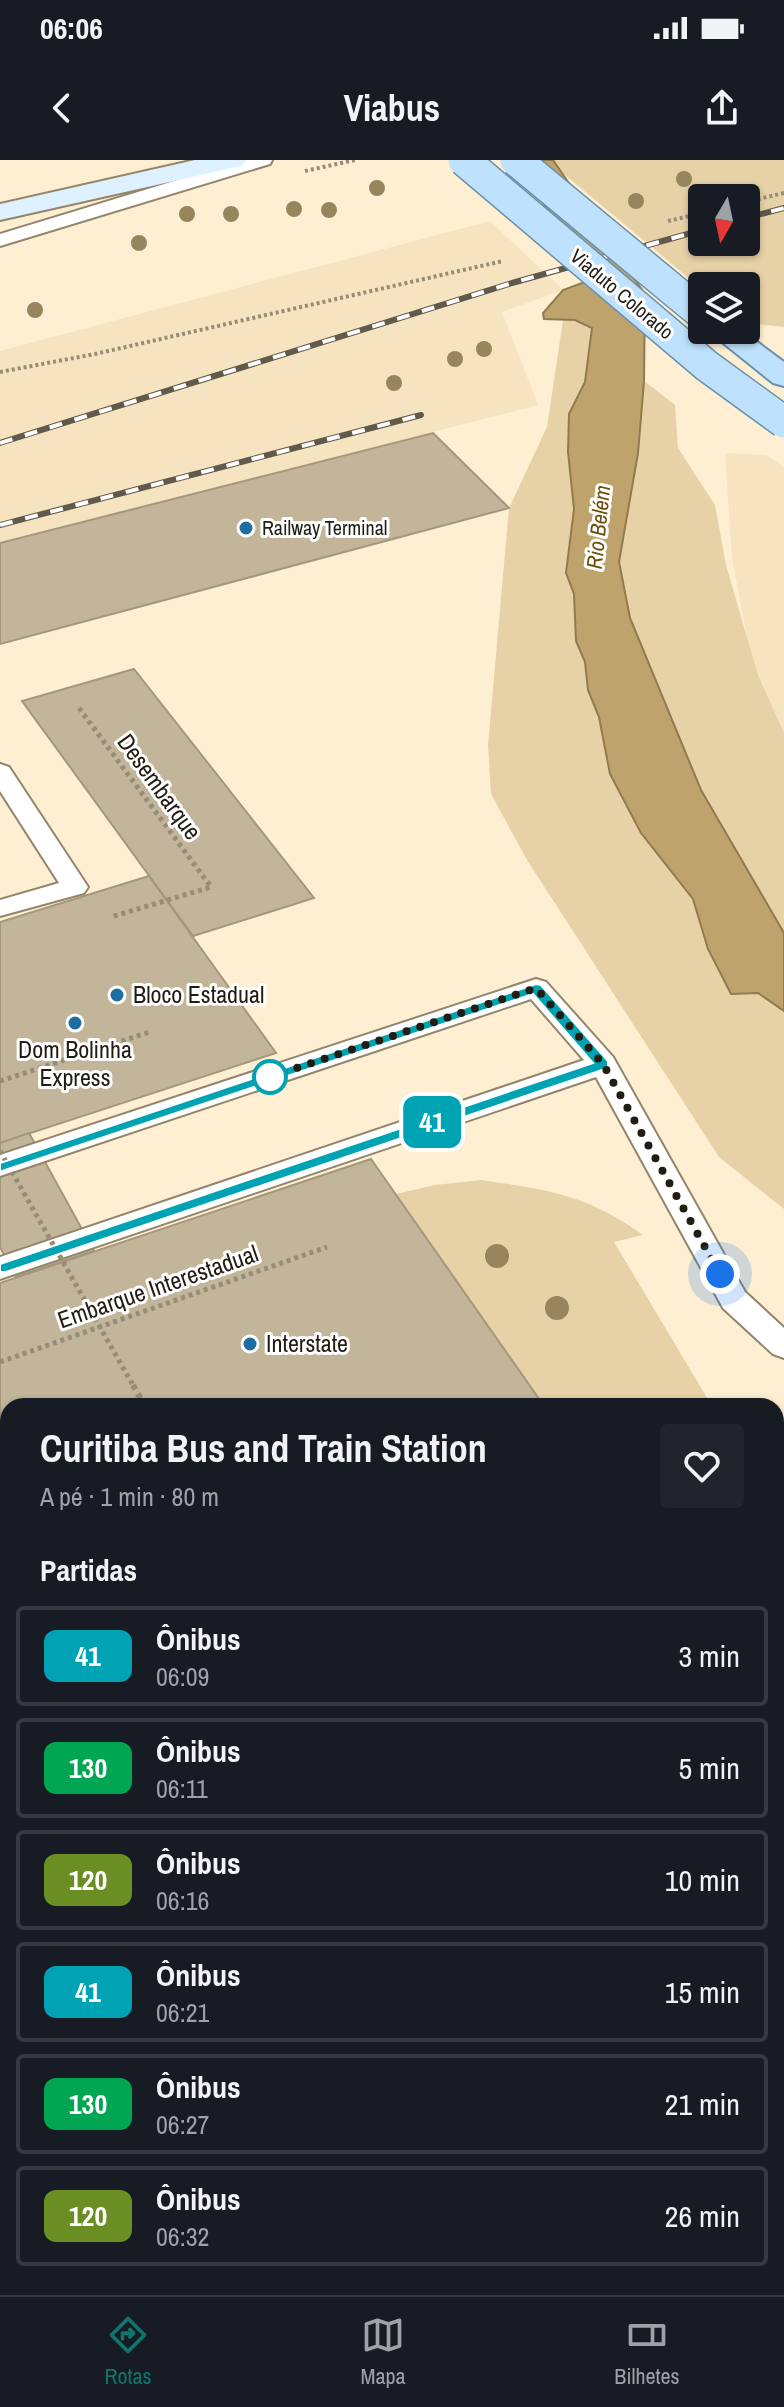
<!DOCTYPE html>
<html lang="pt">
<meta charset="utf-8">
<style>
body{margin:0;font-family:"Archivo Narrow",sans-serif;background:#20242c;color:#f1f3f6;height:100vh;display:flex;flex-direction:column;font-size:30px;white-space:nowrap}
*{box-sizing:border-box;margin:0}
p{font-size:26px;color:#9ea1a6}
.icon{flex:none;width:44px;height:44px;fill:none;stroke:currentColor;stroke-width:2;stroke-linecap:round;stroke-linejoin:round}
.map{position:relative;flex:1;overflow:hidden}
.side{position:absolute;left:0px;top:1238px;width:784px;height:898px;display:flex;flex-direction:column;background:#171b24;border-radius:24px 24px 0 0;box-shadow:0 2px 6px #0004}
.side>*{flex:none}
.badge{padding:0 16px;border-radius:12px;font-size:28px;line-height:52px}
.needle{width:52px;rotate:189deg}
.controls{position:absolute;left:688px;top:24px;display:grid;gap:16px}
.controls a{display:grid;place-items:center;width:72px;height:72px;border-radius:8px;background:#171b24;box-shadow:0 2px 6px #0004;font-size:40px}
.you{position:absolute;width:40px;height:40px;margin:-20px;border:6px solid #fff;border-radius:50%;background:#1a73e8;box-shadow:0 0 0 12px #1a73e833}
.map>.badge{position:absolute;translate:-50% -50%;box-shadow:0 0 0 4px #fff}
h2{padding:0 40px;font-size:30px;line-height:72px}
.round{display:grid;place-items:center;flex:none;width:84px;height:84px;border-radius:8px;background:#20242c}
.overview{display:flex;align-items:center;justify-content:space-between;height:136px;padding:0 40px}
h1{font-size:38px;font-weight:800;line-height:60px}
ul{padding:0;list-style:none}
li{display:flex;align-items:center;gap:24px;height:100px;margin:0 16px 12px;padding:0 24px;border:4px solid #363941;border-radius:8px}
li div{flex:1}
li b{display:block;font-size:30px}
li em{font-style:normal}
li .badge{min-width:88px;font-weight:700;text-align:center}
.status{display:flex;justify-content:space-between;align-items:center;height:56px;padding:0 40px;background:#171b24;direction:ltr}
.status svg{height:22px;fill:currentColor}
header{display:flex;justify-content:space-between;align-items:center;height:104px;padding:0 40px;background:#171b24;font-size:36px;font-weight:800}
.tabs{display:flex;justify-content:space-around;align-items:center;height:112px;border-top:2px solid #363941;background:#171b24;font-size:22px;color:#9ea1a6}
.tabs a{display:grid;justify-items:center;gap:4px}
.tabs .current{color:#0f766e}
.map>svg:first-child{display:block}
.built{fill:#f6e3bf}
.green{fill:#e7d2a7;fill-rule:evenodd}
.water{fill:#bfa36c;stroke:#907b51;stroke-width:2}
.building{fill:#c3b599;stroke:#a5977c;stroke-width:2}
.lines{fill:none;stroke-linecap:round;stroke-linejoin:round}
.service-casing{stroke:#93856b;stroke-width:4}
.secondary-casing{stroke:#93856b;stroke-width:4}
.primary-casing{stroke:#6b91aa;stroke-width:4}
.path-far1{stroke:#978c78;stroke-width:4;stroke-dasharray:3 3;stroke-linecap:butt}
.path{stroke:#978c78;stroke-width:5;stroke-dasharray:4 4;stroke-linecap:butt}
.service{fill:#fff;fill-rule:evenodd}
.secondary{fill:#def1fe;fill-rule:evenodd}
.primary{fill:#bee2fd;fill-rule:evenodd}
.rail-casing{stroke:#61594a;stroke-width:6}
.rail{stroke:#fff;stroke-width:4;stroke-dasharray:13;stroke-linecap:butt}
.primary-bridge-casing{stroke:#6b91aa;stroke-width:34;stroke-linecap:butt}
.path-bridge-far1{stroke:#978c78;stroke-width:5;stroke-dasharray:4 4;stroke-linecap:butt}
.path-bridge{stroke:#978c78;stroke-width:6;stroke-dasharray:5 5;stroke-linecap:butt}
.primary-bridge{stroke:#bee2fd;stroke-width:31}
.tree{fill:#97855e}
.line{fill:#00a3b4;stroke:#fff;stroke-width:2}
.walk{stroke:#221d13;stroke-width:8;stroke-dasharray:0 14.4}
.poi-dot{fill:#1e6fa1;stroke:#fff;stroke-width:3}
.stop-dot{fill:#fff;stroke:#00a3b4;stroke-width:4}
.labels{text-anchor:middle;stroke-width:6;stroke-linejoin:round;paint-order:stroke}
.far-street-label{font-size:20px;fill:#221d13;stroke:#fff}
.far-poi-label{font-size:20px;fill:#221d13;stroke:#fff;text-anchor:start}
.far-water-label{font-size:22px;font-style:italic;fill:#6c5009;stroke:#fff}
.street-label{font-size:24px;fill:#221d13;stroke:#fff}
.poi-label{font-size:24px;fill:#221d13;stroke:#fff;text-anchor:start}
</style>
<div class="status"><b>06:06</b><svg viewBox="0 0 49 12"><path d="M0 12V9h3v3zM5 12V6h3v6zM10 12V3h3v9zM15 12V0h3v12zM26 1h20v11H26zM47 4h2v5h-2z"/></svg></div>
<header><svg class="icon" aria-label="back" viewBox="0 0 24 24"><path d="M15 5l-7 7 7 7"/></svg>Viabus<svg class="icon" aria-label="share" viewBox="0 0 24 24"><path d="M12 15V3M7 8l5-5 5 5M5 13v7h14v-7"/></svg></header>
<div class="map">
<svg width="784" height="2135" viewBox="0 0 784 2135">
<rect width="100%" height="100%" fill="#feefd2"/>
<!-- built -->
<g class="built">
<path d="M490 61 563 130 502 152 538 245 0 383V191Z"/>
<path d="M725 293 766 295 784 307V603L759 541 732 398Z"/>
</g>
<!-- green -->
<g class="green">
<path d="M547 0H784V167L746 163V126H702V129ZM702 38H746V82H702Z"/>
<path d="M563 160 584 162 592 168 585 222 569 254 568 292 574 349 566 413 574 434 577 481 585 502 588 530 599 557 610 613 641 673 693 739 708 789 758 833 784 851V1049L719 997 527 700 491 634 488 585 509 348 547 267Z"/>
<path d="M644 221 675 245 678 288 715 345 726 405 758 515 784 573V773L701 630 630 458 619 402 638 293Z"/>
<path d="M481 1020C548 1030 586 1034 643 1075L614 1082 712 1246H544L396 1034 435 1025Z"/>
<path d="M776 1349 784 1360V1605L776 1594Z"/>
<path d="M8 1681V1885L0 1882V1684Z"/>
<path d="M64 2128H707L712 2135H59Z"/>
</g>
<!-- water -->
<path class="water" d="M508 0H553L645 134 644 221 638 293 619 402 630 458 701 630 784 773V851L758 833 731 834 708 789 693 739 641 673 610 614 599 557 588 530 585 502 576 481 574 434 566 413 574 349 568 292 569 254 585 222 592 168 575 160 544 159 543 153 563 130 585 122C563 72 546 41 508 0Z"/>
<!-- building -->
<g class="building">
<path d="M433 273 509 348 0 484V383Z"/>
<path d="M134 509 314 738 193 776 22 541Z"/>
<path d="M149 716 276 893 0 983V762Z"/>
<path d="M29 973 94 1091 16 1117 0 1087V983Z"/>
<path d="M371 999 544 1246H8V1481L0 1484V1123Z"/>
</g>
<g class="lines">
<defs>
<g id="service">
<path d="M243 0H272L270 4 0 86V74Z"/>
<path d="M0 604 9 607 88 727 84 733 0 756V740L59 723 0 631Z"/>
<path d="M536 819 546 822 613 897 745 1132 784 1168V1198L773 1194 723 1148 596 917 0 1119V1097L584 900 531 839 0 1016V995Z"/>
<path d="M8 1484V1512L0 1515V1487Z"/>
<path d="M776 1783 784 1786V1830L776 1827Z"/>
</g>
<path id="secondary" d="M195 0H246L242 6 232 8 0 60V44Z"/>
<path id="primary" d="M707 170H741L784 202V226L773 223Z"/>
</defs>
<!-- service casing -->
<use href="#service" class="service-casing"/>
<!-- secondary casing -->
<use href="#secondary" class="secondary-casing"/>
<!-- primary casing -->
<use href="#primary" class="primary-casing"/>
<!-- path-far1 -->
<g class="path-far1">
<path d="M305 11 355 0"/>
<path d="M746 42 784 33"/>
<path d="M668 61 702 53"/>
<path d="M0 212 95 194 503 101"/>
</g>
<!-- path -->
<g class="path">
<path d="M79 548 211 727 111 757"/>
<path d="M0 921 149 872"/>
<path d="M0 1202 327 1087"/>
</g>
<!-- service -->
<use href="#service" class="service"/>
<!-- secondary -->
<use href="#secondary" class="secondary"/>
<!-- primary -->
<use href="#primary" class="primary"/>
<defs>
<g id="rail">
<path d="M746 58 784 48"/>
<path d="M0 283 512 123 702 70"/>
<path d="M0 365 421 255"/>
</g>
</defs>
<!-- rail casing -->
<use href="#rail" class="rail-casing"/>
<!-- rail -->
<use href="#rail" class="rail"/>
<defs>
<g id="primary-bridge">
<path d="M464 0 707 206 784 262"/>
<path d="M516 0 702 154"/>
</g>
</defs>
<!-- primary-bridge casing -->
<use href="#primary-bridge" class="primary-bridge-casing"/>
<!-- path-bridge-far1 -->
<path class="path-bridge-far1" d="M0 991 134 1227"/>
<!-- path-bridge -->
<path class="path-bridge" d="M133 1225 144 1245"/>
<!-- primary-bridge -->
<use href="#primary-bridge" class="primary-bridge"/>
</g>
<!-- trees -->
<g class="tree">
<circle cx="684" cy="19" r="8"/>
<circle cx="377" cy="28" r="8"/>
<circle cx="636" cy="41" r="8"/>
<circle cx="294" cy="49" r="8"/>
<circle cx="329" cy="50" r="8"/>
<circle cx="187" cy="54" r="8"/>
<circle cx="231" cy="54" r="8"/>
<circle cx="139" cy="83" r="8"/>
<circle cx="35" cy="150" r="8"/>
<circle cx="484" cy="189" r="8"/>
<circle cx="455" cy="199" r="8"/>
<circle cx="394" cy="223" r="8"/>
<circle cx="497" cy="1096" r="12"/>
<circle cx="557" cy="1148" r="12"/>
</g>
<!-- line -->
<path class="line" d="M536 824 541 825 608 901V908L6 1112H0V1104L593 903 533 834 5 1010 0 1012V1003Z"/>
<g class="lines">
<!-- walk -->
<path class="walk" d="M270 917 536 828 603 904 720 1114"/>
</g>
<!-- markers -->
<g class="poi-dot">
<circle cx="246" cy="368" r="8"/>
<circle cx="117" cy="835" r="8"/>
<circle cx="75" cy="863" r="8"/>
<circle cx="250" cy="1184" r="8"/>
</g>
<circle class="stop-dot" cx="270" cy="917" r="16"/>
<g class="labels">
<!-- far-street labels -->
<g class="far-street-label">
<text transform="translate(622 134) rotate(40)" y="7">Viaduto Colorado</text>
</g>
<!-- far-poi labels -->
<g class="far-poi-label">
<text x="262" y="375">Railway Terminal</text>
</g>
<!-- far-water labels -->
<g class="far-water-label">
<text transform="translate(598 367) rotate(-84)" y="8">Rio Belém</text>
</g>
<!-- street labels -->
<g class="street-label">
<text transform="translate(159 627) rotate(54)" y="8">Desembarque</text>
<text transform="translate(158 1127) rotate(-19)" y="8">Embarque Interestadual</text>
</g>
<!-- poi labels -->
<g class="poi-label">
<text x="133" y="843">Bloco Estadual</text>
<text x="75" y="898" text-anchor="middle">Dom Bolinha<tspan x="75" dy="28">Express</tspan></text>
<text x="266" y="1192">Interstate</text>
</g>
</g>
</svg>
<div class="controls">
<a><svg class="needle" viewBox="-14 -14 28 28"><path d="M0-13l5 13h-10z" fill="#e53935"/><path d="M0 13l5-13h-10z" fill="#9ea1a6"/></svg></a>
<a><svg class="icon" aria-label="layers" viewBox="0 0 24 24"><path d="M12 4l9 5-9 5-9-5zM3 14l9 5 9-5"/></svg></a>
</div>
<div class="you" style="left:720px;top:1114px"></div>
<b class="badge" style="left:432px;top:962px;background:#00a3b4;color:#fff">41</b>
<section class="side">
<div class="overview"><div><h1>Curitiba Bus and Train Station</h1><p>A pé · 1 min · 80 m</p></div><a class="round"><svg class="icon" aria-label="heart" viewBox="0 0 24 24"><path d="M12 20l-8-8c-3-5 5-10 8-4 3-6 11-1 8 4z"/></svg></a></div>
<h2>Partidas</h2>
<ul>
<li><span class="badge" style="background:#00a3b4;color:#fff">41</span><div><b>Ônibus</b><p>06:09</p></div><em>3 min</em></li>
<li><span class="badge" style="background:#00a651;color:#fff">130</span><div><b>Ônibus</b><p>06:11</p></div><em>5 min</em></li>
<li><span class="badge" style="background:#6b8e23;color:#fff">120</span><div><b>Ônibus</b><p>06:16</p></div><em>10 min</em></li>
<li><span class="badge" style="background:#00a3b4;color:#fff">41</span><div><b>Ônibus</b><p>06:21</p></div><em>15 min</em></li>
<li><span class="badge" style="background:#00a651;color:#fff">130</span><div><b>Ônibus</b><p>06:27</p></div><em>21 min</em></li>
<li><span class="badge" style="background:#6b8e23;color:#fff">120</span><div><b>Ônibus</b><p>06:32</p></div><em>26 min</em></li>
</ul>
</section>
</div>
<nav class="tabs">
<a class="current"><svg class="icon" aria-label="directions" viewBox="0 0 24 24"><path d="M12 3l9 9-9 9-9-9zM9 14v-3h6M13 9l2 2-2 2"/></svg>Rotas</a>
<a><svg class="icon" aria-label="map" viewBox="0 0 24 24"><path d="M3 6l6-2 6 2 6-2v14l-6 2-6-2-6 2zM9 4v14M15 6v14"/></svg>Mapa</a>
<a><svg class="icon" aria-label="tickets" viewBox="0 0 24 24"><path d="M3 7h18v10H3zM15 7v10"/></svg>Bilhetes</a>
</nav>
